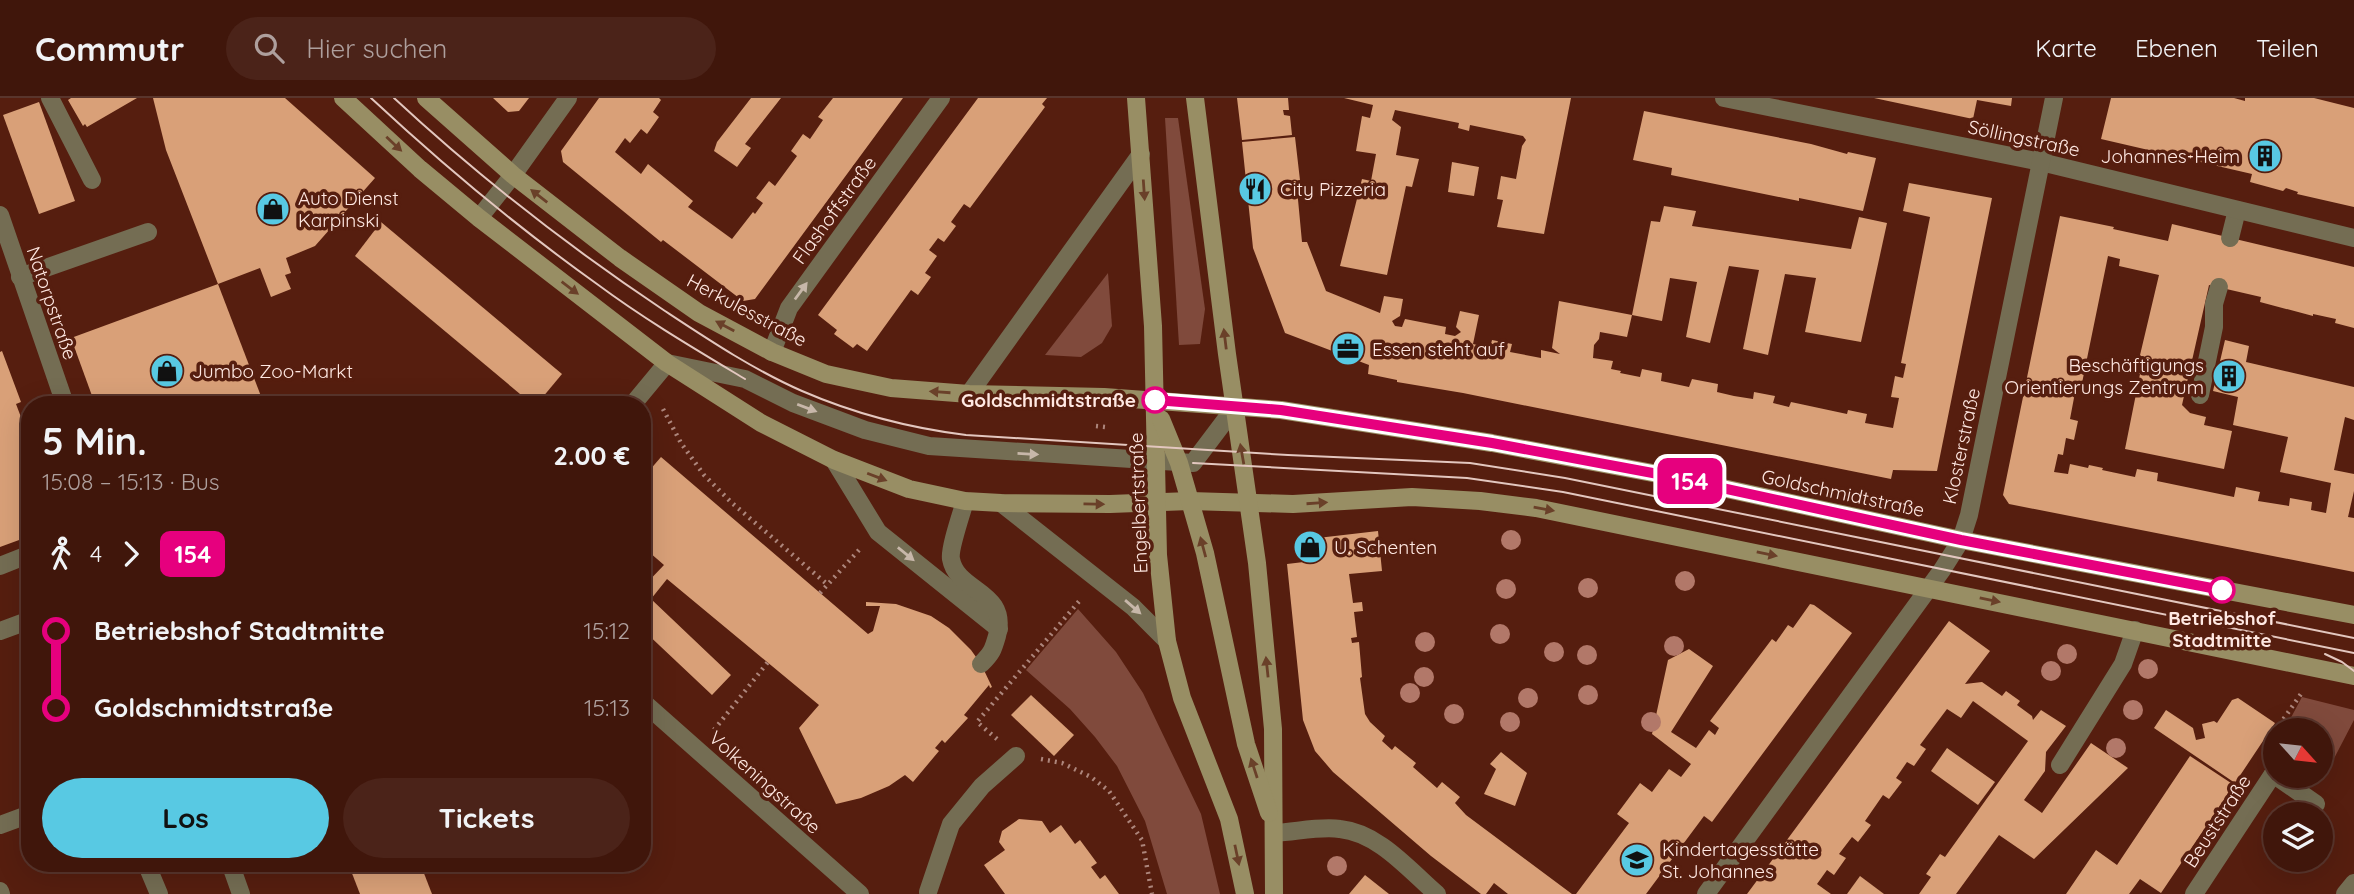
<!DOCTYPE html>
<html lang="de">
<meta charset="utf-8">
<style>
body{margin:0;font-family:Quicksand,sans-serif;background:#4b2319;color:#f1f3f6;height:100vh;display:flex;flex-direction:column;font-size:26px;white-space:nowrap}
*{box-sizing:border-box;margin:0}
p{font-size:23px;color:#ae9f9d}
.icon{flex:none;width:38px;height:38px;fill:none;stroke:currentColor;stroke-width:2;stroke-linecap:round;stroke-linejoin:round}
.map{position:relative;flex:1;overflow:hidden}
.panel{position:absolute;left:21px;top:298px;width:630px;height:476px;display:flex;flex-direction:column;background:#40160b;border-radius:28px;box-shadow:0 7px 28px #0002,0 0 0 2px #59352c}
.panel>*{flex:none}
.badge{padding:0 14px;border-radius:10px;font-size:24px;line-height:46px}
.needle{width:46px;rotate:117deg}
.buttons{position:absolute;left:2263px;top:620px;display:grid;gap:14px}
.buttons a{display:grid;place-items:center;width:70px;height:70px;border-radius:50%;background:#40160b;box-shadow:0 7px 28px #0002,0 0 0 2px #59352c;font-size:35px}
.map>.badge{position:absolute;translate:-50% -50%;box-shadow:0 0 0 4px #fff}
.legs{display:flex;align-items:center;gap:10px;height:77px;padding:0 21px;font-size:23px}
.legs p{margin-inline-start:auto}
.overview{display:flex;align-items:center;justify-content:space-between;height:119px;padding:0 21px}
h1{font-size:38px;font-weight:800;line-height:52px}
.button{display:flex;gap:14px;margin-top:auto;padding:14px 21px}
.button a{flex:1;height:80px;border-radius:42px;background:#58c9e3;color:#111;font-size:28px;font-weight:800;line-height:80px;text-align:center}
.button a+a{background:#4b2319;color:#f1f3f6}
ul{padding:0 21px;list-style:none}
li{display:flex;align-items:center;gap:24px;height:77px;font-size:26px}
li i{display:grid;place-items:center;width:10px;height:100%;margin:0 9px;background:currentColor}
li i::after{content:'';width:18px;height:18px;margin:-9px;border:5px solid;border-radius:50%;background:#40160b}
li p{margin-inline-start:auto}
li:first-child i{background:linear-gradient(#0000 50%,currentColor 0)}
li:last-child i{background:linear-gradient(currentColor 50%,#0000 0)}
header{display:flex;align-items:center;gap:42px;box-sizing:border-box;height:98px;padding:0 35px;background:#40160b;border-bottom:2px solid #59352c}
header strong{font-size:33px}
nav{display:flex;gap:38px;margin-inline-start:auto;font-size:24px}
.search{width:490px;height:63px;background:#4b2319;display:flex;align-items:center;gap:18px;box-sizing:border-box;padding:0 24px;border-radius:38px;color:#ae9f9d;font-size:26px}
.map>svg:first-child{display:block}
.green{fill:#804a3c}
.building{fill:#d9a078}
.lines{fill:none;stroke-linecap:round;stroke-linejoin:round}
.path{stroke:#ad867c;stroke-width:4.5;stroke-dasharray:2 5;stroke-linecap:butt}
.lane{stroke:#746d53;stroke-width:18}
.street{stroke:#746d53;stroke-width:18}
.secondary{stroke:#988e64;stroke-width:18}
.tram{stroke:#e3c7bf;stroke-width:2}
.tree{fill:#b27869}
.oneway{fill:#6a4029}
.oneway2{fill:#c7b7a9}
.line-1-casing{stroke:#fff;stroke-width:16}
.line-1{stroke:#e6007e;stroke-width:10}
.stop-1-dot{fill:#fff;stroke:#e6007e;stroke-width:3.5}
.labels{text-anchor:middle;stroke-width:7;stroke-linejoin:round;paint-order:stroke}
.street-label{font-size:19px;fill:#ffe8e2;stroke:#561e0f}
.poi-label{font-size:19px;fill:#ffe8e2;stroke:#561e0f;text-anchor:start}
.stop-label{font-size:19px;font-weight:bold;fill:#ffe8e2;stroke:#561e0f;text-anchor:end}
</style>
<header>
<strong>Commutr</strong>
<div class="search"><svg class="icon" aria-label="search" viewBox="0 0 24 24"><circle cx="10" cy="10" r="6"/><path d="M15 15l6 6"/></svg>Hier suchen</div>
<nav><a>Karte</a><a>Ebenen</a><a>Teilen</a></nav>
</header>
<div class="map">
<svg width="2354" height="796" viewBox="0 0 2354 796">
<rect width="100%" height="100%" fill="#561e0f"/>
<!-- green -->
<g class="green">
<path d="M1165 20H1178L1205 211 1200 246 1179 247Z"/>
<path d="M1108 175 1112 228 1102 245 1081 259 1045 257Z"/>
<path d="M1078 511 1116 554 1143 595 1201 716 1220 796H1167L1145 723 1117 668 1095 639 1070 611 1026 572Z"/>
<path d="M2302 599 2354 612V622L2327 674 2321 666 2320 632H2291L2287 627Z"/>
</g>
<!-- building -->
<g class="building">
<path d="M71 0H137L87 29 85 26 83 28 68 2Z"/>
<path d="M153 0H285L375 80 315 148 286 160 291 175 285 177 291 191 271 199 260 170 218 186 166 52Z"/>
<path d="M493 0H529L519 13 508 14Z"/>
<path d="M599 0H659L661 2 653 14 659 19 647 36 641 31 630 45 625 40 615 54 641 76 648 66 693 103 688 109 732 141 753 114 755 116 763 105 756 100 769 83 775 88 797 58 791 53 803 36 810 41 823 22 818 19 833 0H903L755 201 743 203 663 142 661 144 563 64 561 53Z"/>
<path d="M751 0H781L745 46 751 50 737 69 714 53 717 44Z"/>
<path d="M978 0H1047L1042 6 1045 9 970 110 964 106 951 124 956 128 944 144 938 140 929 152 937 158 925 175 931 179 918 197 911 192 867 253 857 246 853 250 834 236 837 232 818 217Z"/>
<path d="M1237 0H1288L1289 12H1283L1284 17 1290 18 1292 37 1242 42Z"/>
<path d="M1344 0H1571L1544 136 1497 129 1503 102 1497 101 1501 78 1516 81 1522 48 1526 42 1523 38 1470 27 1469 33 1458 30 1459 25 1395 12 1392 22 1401 29 1396 57 1419 61 1412 89 1406 88 1387 177 1340 168 1362 81 1371 83 1376 56 1356 53 1362 18 1370 20 1373 7Z"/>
<path d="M1874 0H2012L2011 8 1977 2 1973 21Z"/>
<path d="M2111 0H2234L2245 3V0H2314L2354 10V109L2297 96 2298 94 2286 90 2283 93 2250 84 2252 76 2101 41Z"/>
<path d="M39 4 75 103 39 116 3 17Z"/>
<path d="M1644 13 1811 46 1847 56 1848 54 1876 60 1863 113 1799 100V103L1671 77 1672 70 1633 62Z"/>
<path d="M1295 39 1301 91H1297L1302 144H1307L1326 193 1380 215 1384 198 1403 201 1400 218 1392 223 1395 228 1402 229 1405 221 1446 229 1445 236 1455 238 1461 234 1456 229 1460 213 1479 217 1473 246 1490 250 1492 242 1512 246 1510 254 1541 260V252L1560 256 1552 250 1559 203 1632 217 1627 239 1600 234 1599 241 1594 247 1593 260 1613 263 1611 271 1621 273 1620 275 1640 279 1642 271 1662 275 1661 283 1689 289 1692 281 1718 286 1717 294 1734 298 1753 301 1754 294 1775 298 1773 305 1789 309 1791 304 1847 316 1848 312 1867 316 1865 325 1893 330 1899 300 1891 299 1895 278 1903 280 1906 266 1901 265 1930 119 1903 113 1909 85 1992 100 1937 373 1893 372 1891 381 1463 295 1397 284V282L1368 276 1369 267 1285 235 1253 150 1242 44Z"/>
<path d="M1452 64 1479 69 1474 98 1448 94Z"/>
<path d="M1664 108 1696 113 1692 128 1851 151 1859 119 1887 125 1861 244 1805 234 1816 180 1785 176 1768 257 1743 251 1759 172 1729 168 1710 245 1686 239 1697 184 1670 180 1662 223 1632 217 1651 123 1660 124Z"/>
<path d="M2060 118 2114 129 2113 131 2168 143 2172 126 2354 169V230L2335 225 2336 221 2313 216V218L2260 204 2261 199 2209 187 2182 307 2190 315 2206 319 2204 327 2232 333 2224 371 2125 351 2140 276 2136 274 2159 177 2119 168 2120 161 2108 158 2082 285 2077 284 2070 321 2078 323 2074 342 2066 340 2063 357 2058 356 2054 374 2068 376 2070 366 2088 370 2089 367 2103 370 2102 372 2135 379 2137 371 2158 375 2157 383 2234 399 2236 389 2260 394 2258 403 2289 408 2290 400 2312 404 2311 412 2326 415 2331 385 2280 374 2288 339 2233 327 2238 299 2213 293 2225 242 2249 248 2246 264 2354 289V322L2345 319 2334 372 2354 376V393L2348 419 2354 420V474L2009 406 2003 397Z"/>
<path d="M381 124 562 276 537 306H532L355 158Z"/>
<path d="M218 186 264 306H95L71 240Z"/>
<path d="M2 253 21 304 16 306 30 343V438L0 449V254Z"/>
<path d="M661 359 868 536 873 533 880 508H866V504L896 506 931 518 949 530 971 552 981 566 992 589 990 590 989 587 964 617 968 620 945 645 942 642 935 650 939 653 913 684 905 677 889 688 861 700 836 706 799 630 819 607 667 481 651 501 731 577 712 597 642 531V490L664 467 649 454 642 462V381Z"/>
<path d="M1378 433 1382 473 1349 476 1353 505 1362 504 1363 513 1354 514 1357 539 1351 540 1352 545 1359 544 1362 579 1360 580 1365 616 1370 624 1385 638 1382 643 1392 652 1395 648 1416 665 1413 669 1437 690 1442 684 1460 699 1455 705 1466 717 1572 796H1508L1494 785 1486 796H1481L1431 758 1333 674 1315 653 1303 622 1287 466 1312 463 1309 441Z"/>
<path d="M1810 506 1814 507 1852 535 1712 724 1704 718 1646 796H1576L1629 725 1617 716 1640 685 1652 694 1669 671 1681 679 1691 666 1652 636 1668 562 1689 551 1713 568 1671 634 1696 650 1709 632 1715 637 1719 630 1710 623 1772 541 1776 544 1788 527 1793 530Z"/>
<path d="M1949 523 1990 553 1965 586 1982 584 2002 598 2006 593 2020 603 2017 607 2032 618 2033 622 2041 612 2066 628 2046 654 2045 673 2024 702 2042 715 2091 645 2128 670 2034 761 1999 737 1956 796H1919L1931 779 1926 776 1940 756 1945 759 2028 643 1973 603 1961 620 1947 611 1920 647 1926 651 1914 668 1907 664 1896 680 1902 684 1889 701 1883 697 1865 723 1871 727 1858 744 1852 739 1839 756 1846 760 1834 777 1827 772 1817 786 1831 796H1747Z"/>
<path d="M1031 597 1074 637 1054 658 1011 617Z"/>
<path d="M2238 600 2275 625 2235 685 2154 630 2166 612 2193 630 2196 642 2205 640 2202 626 2214 623 2217 625 2232 602Z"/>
<path d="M1947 650 1995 684 1978 707 1931 673Z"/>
<path d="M1501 654 1527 675 1515 708 1484 696 1496 671 1490 666Z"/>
<path d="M2190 658 2234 687 2161 795 2140 781 2129 796H2066L2096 752 2117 767Z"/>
<path d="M1019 721 1042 723 1050 735 1061 727 1075 746 1080 742 1097 765 1091 769 1100 781 1105 777 1119 796H1005L984 767 1005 752 999 744 1002 733Z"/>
<path d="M348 765H420L432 796H360Z"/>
<path d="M1365 777 1389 796H1349Z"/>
<path d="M1860 778 1884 796H1847Z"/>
</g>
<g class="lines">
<!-- path -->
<g class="path">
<path d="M663 311 681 345 704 377 732 405 828 487"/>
<path d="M1096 328 1105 329"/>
<path d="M820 495 859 452"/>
<path d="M714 632 768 564"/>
<path d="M2281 632 2278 629 2303 593"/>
<path d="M997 641 977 624 1081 501"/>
<path d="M1041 661 1062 665 1091 679 1109 693 1142 742 1152 796"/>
</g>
<!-- lane -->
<g class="lane">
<path d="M50 0 92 82"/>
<path d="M2230 140 2237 112"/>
<path d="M20 179 148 134"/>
<path d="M667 265 745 281 793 305 865 332 929 348 1193 365 1236 308"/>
<path d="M969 296 1141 56"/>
<path d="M2200 297 2214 229V206L2219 189"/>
<path d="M834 362 878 434 999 531"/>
<path d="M965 403C962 414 949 451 951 461 957 495 1009 492 997 538 993 552 992 555 981 566"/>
<path d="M0 468 30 456"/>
<path d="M0 533 30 522"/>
<path d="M2060 667 2123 566 2135 532"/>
<path d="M2273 676 2316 706"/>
<path d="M0 727 30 716"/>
<path d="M146 765 159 796"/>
<path d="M0 793 1 796"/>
<path d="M928 794 951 726 982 688 1016 658"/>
<path d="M2345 796 2354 785"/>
</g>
<!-- street -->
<g class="street">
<path d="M1724 0 2041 64 2354 140"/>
<path d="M0 117 65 306"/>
<path d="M479 120 513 77 568 0"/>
<path d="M772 254 789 210 941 0"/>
<path d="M633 306 667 265"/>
<path d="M1001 405 1133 509 1167 543"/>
<path d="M642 603 860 796"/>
<path d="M1275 735C1296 734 1320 728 1340 731 1379 735 1409 772 1437 796"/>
<path d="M230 765 241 796"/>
<path d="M1706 796 1942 472 1961 442 1969 417 2054 0"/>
<path d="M2194 796 2275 673"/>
</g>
<!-- secondary -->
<g class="secondary">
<path d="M343 0 420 71 479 120 667 265 761 325 834 362 909 391 965 403 1001 405 1110 406 1190 403 1293 406 1412 399 1480 403 1536 410 2354 578"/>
<path d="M426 0 513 77 620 160 699 215 772 254 826 276 891 290 969 296 1104 299 1281 312 1492 345 1658 376 1961 442 2354 517"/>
<path d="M1136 0 1153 228 1158 457 1167 543 1182 600 1229 721 1245 796"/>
<path d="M1195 0 1227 256 1257 465 1273 631 1274 796"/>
<path d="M1161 321 1179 365 1205 455 1246 646 1269 715"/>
</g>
<!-- tram -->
<g class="tram">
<path d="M371 0C443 67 517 129 597 186 644 221 695 251 745 281"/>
<path d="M394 0C479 79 569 149 665 213 709 242 754 272 802 293 855 316 910 330 966 337L1288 357 1470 365 1565 380 2354 540"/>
<path d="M1193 365 1467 380 1563 394 2354 555"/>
<path d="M2325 556 2342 564 2354 573"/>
</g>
</g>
<!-- trees -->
<g class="tree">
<circle cx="1511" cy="442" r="10"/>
<circle cx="1685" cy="483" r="10"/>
<circle cx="1588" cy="490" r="10"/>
<circle cx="1506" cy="491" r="10"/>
<circle cx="1500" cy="536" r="10"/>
<circle cx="1425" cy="544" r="10"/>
<circle cx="1674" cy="548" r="10"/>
<circle cx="1554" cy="554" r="10"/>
<circle cx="2067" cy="556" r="10"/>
<circle cx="1587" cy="557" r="10"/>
<circle cx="2148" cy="571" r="10"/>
<circle cx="2051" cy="573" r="10"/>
<circle cx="1424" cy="579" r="10"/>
<circle cx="1410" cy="595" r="10"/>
<circle cx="1588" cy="597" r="10"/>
<circle cx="1528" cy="600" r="10"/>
<circle cx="2133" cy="612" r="10"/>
<circle cx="1454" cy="616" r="10"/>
<circle cx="1510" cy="624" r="10"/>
<circle cx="1651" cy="624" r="10"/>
<circle cx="2116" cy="650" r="10"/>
<circle cx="1337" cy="768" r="10"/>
</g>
<!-- one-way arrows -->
<defs><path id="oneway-solid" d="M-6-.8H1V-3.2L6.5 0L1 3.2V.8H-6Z" transform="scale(1.75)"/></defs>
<g class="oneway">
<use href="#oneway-solid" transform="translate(394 46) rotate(43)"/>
<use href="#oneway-solid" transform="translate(1144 92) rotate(86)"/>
<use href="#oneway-solid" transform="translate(539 98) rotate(-142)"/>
<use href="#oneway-solid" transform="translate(570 190) rotate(37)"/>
<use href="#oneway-solid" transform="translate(725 228) rotate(-152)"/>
<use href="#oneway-solid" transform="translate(1225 241) rotate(-97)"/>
<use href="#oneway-solid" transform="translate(940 294) rotate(-176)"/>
<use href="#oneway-solid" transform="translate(1242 356) rotate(-100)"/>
<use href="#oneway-solid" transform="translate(877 379) rotate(21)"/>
<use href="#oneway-solid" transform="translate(1317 405) rotate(-4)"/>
<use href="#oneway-solid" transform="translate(1094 406) rotate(1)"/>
<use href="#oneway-solid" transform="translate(1544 411) rotate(10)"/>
<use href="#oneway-solid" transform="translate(1203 449) rotate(-105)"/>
<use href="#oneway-solid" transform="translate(1767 456) rotate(12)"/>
<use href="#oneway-solid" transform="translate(1990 502) rotate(12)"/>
<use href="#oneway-solid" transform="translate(1267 569) rotate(-96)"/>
<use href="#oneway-solid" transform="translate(1254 670) rotate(-108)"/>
<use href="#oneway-solid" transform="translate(1237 757) rotate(78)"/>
</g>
<g class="oneway2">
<use href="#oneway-solid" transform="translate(801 193) rotate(-54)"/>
<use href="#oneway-solid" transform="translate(807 310) rotate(21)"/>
<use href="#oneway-solid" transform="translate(1028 356) rotate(3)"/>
<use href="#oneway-solid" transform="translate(906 456) rotate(39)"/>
<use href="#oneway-solid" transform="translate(1133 509) rotate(41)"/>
</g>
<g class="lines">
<defs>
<path id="line-1" d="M1155 302 1281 312 1492 345 1658 376 1961 442 2222 492"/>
</defs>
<!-- line-1 casing -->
<use href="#line-1" class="line-1-casing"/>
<!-- line-1 -->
<use href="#line-1" class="line-1"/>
</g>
<!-- icons -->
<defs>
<symbol id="building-disc" viewBox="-11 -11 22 22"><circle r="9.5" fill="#58c9e3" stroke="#561e0f"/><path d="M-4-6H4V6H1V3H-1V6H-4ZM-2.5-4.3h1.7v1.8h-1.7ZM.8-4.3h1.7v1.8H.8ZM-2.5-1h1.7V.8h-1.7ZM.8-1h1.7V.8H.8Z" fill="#111"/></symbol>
<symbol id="restaurant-disc" viewBox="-11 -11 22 22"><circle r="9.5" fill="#58c9e3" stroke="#561e0f"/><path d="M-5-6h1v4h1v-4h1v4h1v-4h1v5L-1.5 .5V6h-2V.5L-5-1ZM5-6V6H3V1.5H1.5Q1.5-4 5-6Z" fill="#111"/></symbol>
<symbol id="shop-disc" viewBox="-11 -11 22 22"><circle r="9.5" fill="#58c9e3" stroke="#561e0f"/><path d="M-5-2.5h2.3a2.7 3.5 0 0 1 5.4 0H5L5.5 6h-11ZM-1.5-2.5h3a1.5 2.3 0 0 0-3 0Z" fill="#111"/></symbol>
<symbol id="office-disc" viewBox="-11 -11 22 22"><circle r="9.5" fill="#58c9e3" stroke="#561e0f"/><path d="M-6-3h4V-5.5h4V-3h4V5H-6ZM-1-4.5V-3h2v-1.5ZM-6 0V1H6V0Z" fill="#111"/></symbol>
<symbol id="school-disc" viewBox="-11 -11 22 22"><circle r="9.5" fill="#58c9e3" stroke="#561e0f"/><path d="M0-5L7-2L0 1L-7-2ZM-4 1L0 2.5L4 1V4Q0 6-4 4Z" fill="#111"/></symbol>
</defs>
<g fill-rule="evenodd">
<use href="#building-disc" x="2246" y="39" width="38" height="38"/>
<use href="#restaurant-disc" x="1236" y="72" width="38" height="38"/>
<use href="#shop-disc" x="254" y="92" width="38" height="38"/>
<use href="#office-disc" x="1329" y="232" width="38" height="38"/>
<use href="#shop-disc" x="148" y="254" width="38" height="38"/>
<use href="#building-disc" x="2210" y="259" width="38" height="38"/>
<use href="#shop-disc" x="1291" y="430" width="38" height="38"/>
<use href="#school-disc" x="1618" y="743" width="38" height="38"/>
</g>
<!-- markers -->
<g class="stop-1-dot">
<circle cx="1155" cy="302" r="12"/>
<circle cx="2222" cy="492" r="12"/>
</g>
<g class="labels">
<!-- street labels -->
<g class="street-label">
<text transform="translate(2024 40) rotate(12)" y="7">Söllingstraße</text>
<text transform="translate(834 112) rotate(-54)" y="7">Flashoffstraße</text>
<text transform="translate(52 205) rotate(71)" y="7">Natorpstraße</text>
<text transform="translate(747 212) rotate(28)" y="7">Herkulesstraße</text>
<text transform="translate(1961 348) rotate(-78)" y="7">Klosterstraße</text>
<text transform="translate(1843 395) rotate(12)" y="7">Goldschmidtstraße</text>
<text transform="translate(1138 405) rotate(-92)" y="7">Engelbertstraße</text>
<text transform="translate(765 684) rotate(42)" y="7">Volkeningstraße</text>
<text transform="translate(2217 723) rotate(-57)" y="7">Beuststraße</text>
</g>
<!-- poi labels -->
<g class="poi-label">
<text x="2240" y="65" text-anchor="end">Johannes-Heim</text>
<text x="1280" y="98">City Pizzeria</text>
<text x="298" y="107">Auto Dienst<tspan x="298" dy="22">Karpinski</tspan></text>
<text x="1372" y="258">Essen steht auf</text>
<text x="2204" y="274" text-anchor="end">Beschäftigungs<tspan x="2204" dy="22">Orientierungs Zentrum</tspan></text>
<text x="192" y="280">Jumbo Zoo-Markt</text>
<text x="1334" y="456">U. Schenten</text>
<text x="1662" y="758">Kindertagesstätte<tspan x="1662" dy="22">St. Johannes</tspan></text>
</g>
<!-- stop labels -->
<g class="stop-label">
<text x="1136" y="309">Goldschmidtstraße</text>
<text x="2222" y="527" text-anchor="middle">Betriebshof<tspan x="2222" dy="22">Stadtmitte</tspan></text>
</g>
</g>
</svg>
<div class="buttons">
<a><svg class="needle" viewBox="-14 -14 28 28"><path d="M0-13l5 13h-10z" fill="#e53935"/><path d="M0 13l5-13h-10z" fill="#ae9f9d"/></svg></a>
<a><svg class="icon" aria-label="layers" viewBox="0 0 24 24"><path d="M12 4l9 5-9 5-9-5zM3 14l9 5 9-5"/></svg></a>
</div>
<b class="badge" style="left:1690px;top:383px;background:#e6007e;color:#fff">154</b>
<section class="panel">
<div class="overview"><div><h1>5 Min.</h1><p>15:08 – 15:13 · Bus</p></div><b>2.00 €</b></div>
<div class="legs"><svg class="icon" aria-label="walk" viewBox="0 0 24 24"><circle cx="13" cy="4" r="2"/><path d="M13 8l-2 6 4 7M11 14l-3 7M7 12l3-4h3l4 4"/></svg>4<svg class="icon" aria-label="forward" viewBox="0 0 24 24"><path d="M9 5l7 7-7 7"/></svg><b class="badge" style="background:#e6007e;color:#fff">154</b></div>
<ul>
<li><i style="color:#e6007e"></i><b>Betriebshof Stadtmitte</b><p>15:12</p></li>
<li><i style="color:#e6007e"></i><b>Goldschmidtstraße</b><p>15:13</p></li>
</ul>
<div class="button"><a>Los</a><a>Tickets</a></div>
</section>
</div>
